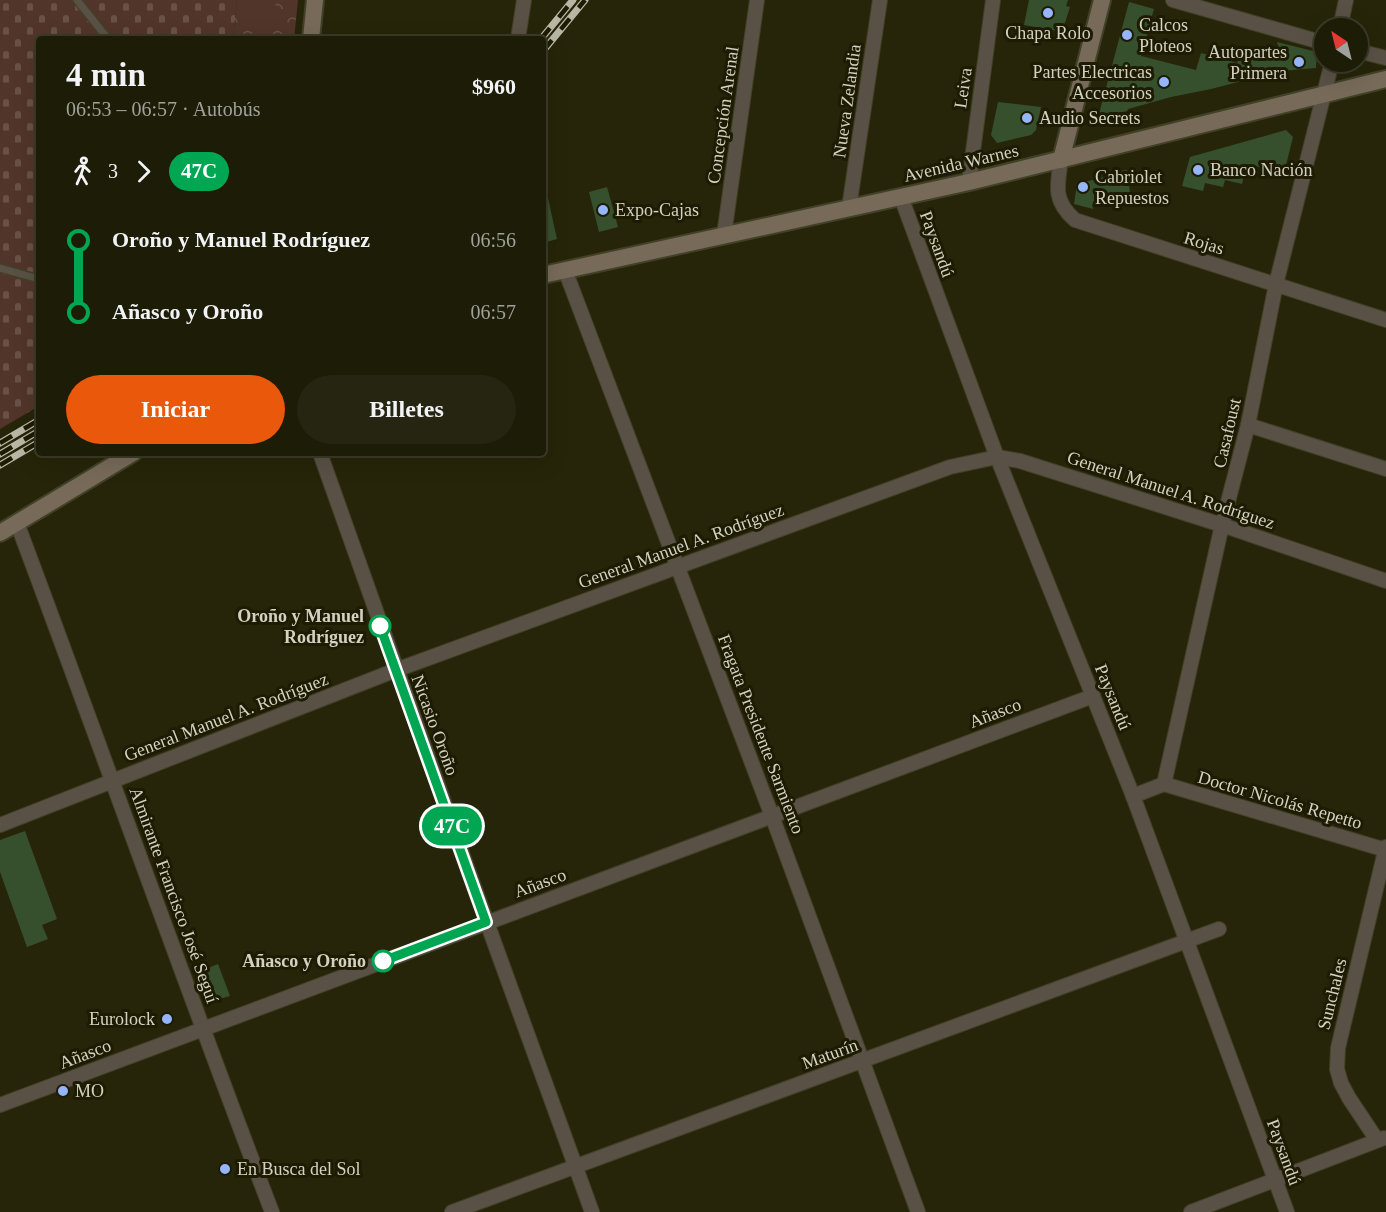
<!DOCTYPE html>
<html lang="es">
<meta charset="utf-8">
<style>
body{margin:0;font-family:Georgia,serif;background:#252511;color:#f1f3f6;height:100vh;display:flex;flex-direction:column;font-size:22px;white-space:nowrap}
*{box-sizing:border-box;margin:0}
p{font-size:20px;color:#a0a19b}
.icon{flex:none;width:33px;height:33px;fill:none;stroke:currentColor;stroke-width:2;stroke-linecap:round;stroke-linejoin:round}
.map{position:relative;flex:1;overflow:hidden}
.panel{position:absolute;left:36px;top:36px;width:510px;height:420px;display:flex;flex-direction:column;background:#1c1c07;border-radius:6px;box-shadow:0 6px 24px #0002,0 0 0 2px #3a3a28}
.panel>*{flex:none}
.badge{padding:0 12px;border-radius:20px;font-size:21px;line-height:39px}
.needle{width:39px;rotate:325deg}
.controls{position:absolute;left:1314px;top:18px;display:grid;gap:12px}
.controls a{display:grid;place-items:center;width:54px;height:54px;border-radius:50%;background:#1c1c07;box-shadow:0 6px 24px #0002,0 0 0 2px #3a3a28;font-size:30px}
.map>.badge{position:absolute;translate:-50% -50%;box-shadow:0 0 0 3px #fff}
.legs{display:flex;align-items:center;gap:9px;height:66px;padding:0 30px;font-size:20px}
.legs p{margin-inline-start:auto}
.head{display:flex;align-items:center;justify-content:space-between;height:102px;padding:0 30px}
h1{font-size:33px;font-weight:700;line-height:45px}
.action{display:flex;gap:12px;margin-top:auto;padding:12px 30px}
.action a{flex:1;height:69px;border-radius:36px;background:#ea580c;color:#fff;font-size:24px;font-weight:700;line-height:69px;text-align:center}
.action a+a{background:#252511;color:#f1f3f6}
ul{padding:0 30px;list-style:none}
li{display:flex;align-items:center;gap:21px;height:72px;font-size:22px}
li i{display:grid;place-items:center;width:9px;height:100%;margin:0 8px;background:currentColor}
li i::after{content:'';width:15px;height:15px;margin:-8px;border:4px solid;border-radius:50%;background:#1c1c07}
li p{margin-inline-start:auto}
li:first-child i{background:linear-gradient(#0000 50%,currentColor 0)}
li:last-child i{background:linear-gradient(currentColor 50%,#0000 0)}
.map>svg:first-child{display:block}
.cemetery{fill:url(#cemetery-stones)}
.park{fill:url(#park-crowns)}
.garden{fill:#51352a}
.building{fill:#36502e}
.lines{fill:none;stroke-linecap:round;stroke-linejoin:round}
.service-casing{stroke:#424127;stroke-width:10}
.minor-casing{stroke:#424127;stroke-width:16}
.secondary-casing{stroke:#424127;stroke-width:20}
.service{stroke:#595146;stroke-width:7}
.minor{stroke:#595146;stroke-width:14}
.secondary{stroke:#776a59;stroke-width:16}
.rail-casing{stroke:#b8b7a5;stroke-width:7}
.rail{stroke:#1d1b02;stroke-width:4.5;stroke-dasharray:14;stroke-linecap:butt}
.line-1-casing{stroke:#fff;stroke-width:14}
.line-1{stroke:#00a651;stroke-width:9}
.poi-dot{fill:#95b6fd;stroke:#1d1b02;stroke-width:2}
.stop-1-dot{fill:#fff;stroke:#00a651;stroke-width:3}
.labels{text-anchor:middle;stroke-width:6;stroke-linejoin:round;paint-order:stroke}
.poi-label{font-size:18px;fill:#d3d2c2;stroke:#1d1b02;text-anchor:start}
.street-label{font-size:18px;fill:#d3d2c2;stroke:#1d1b02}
.stop-label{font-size:18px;font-weight:bold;fill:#d3d2c2;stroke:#1d1b02;text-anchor:end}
</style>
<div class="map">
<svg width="1386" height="1212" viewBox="0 0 1386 1212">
<defs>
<pattern id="cemetery-stones" width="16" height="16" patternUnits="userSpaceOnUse" patternTransform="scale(1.5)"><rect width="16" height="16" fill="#51352a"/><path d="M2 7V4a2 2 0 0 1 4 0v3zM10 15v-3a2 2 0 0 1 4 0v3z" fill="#695147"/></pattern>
<pattern id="park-crowns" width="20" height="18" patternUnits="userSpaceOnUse" patternTransform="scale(1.5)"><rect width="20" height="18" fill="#51352a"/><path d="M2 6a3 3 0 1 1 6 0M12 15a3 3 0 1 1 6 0" fill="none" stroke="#695147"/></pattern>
</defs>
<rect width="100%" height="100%" fill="#262509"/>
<!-- cemetery -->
<path class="cemetery" d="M0 0H237L233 39H39V406L0 429Z"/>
<!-- park -->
<path class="park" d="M237 0H298L294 39H233Z"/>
<!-- garden -->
<path class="garden" d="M242 0H276L273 30 239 26Z"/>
<!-- building -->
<g class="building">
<path d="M1029 0H1068L1066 6 1070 7 1062 32 1024 25Z"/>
<path d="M1129 2 1154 9 1141 56 1196 70 1201 53 1237 63 1241 51 1259 57 1281 55 1277 42 1317 52 1316 68 1281 71 1211 89 1171 97 1128 109 1127 111 1106 116 1099 114Z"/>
<path d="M998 102 1041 107 1036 130 1031 135 997 143 991 135Z"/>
<path d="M1286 130 1293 137 1284 173 1247 164 1242 184 1225 180 1223 187 1205 183 1203 191 1182 186 1190 157Z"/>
<path d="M1127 170 1131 200 1092 205 1093 209 1074 204 1077 184 1108 176V173Z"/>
<path d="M607 187 618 227 599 232 589 192Z"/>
<path d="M548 198 557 239 543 243V199Z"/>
<path d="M25 831 57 919 42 925 48 939 27 947 0 872V840Z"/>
<path d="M218 964 230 996 219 999 210 994 201 971Z"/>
</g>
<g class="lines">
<defs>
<g id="service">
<path d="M77 0 108 39"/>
<path d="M0 268 39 279"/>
</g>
<g id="minor">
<path d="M1173 0 1324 43"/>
<path d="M1340 28 1346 0"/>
<path d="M518 39 524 0"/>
<path d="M1358 51 1386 58"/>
<path d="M1061 160C1057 186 1053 201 1075 220L1386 320"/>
<path d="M969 182 993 0"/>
<path d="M901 197 997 457 1133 796 1287 1212"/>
<path d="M849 208 880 0"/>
<path d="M724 235 757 0"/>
<path d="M565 270 772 816 918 1212"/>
<path d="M1248 425 1386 469"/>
<path d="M320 453 473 884 592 1212"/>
<path d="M17 523C103 752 184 983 272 1212"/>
<path d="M1164 784 1222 525 1248 425 1276 284 1332 62"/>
<path d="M1164 784 1386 850"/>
<path d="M1133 796 1164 784"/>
<path d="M0 825 396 670 950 467 997 457 1020 461 1222 525 1386 581"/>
<path d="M0 1105 1093 696"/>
<path d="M1377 1140 1349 1098 1341 1083 1337 1069 1338 1048 1386 847"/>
<path d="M452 1212 1219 929"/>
<path d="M1191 1212 1384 1138"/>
</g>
<g id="secondary">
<path d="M311 39 315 0"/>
<path d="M1061 160 1102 0"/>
<path d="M543 275 969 182 1386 79"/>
<path d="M0 533 133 453"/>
</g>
</defs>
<!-- service casing -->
<use href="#service" class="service-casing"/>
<!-- minor casing -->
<use href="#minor" class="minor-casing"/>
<!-- secondary casing -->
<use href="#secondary" class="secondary-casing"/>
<!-- service -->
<use href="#service" class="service"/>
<!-- minor -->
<use href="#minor" class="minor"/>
<!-- secondary -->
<use href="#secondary" class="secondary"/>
<defs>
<g id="rail">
<path d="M541 39 573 0"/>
<path d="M543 51 585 0"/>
<path d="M0 443 39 420"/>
<path d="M0 454 39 431"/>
<path d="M0 465 39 442"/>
</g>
</defs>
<!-- rail casing -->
<use href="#rail" class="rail-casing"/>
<!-- rail -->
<use href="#rail" class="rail"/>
</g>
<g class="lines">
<defs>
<path id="line-1" d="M380 626 486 922 383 961"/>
</defs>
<!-- line-1 casing -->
<use href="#line-1" class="line-1-casing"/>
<!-- line-1 -->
<use href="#line-1" class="line-1"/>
</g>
<!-- markers -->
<g class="poi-dot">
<circle cx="1048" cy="13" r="6"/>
<circle cx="1127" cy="35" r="6"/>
<circle cx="1299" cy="62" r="6"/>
<circle cx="1164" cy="82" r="6"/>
<circle cx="1027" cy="118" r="6"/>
<circle cx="1198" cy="170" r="6"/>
<circle cx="1083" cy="187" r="6"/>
<circle cx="603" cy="210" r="6"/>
<circle cx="167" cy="1019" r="6"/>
<circle cx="63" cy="1091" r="6"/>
<circle cx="225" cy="1169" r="6"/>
</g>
<g class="stop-1-dot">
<circle cx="380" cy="626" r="10"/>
<circle cx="383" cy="961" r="10"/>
</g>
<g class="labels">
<!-- poi labels -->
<g class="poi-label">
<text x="1139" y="31">Calcos<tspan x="1139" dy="21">Ploteos</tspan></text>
<text x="1048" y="39" text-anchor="middle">Chapa Rolo</text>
<text x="1287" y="58" text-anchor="end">Autopartes<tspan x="1287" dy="21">Primera</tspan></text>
<text x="1152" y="78" text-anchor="end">Partes Electricas<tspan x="1152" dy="21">Accesorios</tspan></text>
<text x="1039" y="124">Audio Secrets</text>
<text x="1210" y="176">Banco Nación</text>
<text x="1095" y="183">Cabriolet<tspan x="1095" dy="21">Repuestos</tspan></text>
<text x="615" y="216">Expo-Cajas</text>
<text x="155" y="1025" text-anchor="end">Eurolock</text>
<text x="75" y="1097">MO</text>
<text x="237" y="1175">En Busca del Sol</text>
</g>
<!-- street labels -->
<g class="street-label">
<text transform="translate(963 88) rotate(-82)" y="6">Leiva</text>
<text transform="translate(847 101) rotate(-82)" y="6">Nueva Zelandia</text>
<text transform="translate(723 115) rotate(-82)" y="6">Concepción Arenal</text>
<text transform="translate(961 163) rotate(-13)" y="6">Avenida Warnes</text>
<text transform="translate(1204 243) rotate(17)" y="6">Rojas</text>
<text transform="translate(937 244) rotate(70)" y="6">Paysandú</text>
<text transform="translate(1227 433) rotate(-77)" y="6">Casafoust</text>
<text transform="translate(1171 490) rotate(18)" y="6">General Manuel A. Rodríguez</text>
<text transform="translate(681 546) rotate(-20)" y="6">General Manuel A. Rodríguez</text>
<text transform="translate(1113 697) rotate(68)" y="6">Paysandú</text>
<text transform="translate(995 713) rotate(-21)" y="6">Añasco</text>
<text transform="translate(226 717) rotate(-21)" y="6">General Manuel A. Rodríguez</text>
<text transform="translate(435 725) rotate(70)" y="6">Nicasio Oroño</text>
<text transform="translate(761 734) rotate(69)" y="6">Fragata Presidente Sarmiento</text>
<text transform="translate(1280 800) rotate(16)" y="6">Doctor Nicolás Repetto</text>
<text transform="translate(540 883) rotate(-20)" y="6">Añasco</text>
<text transform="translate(174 895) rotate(70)" y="6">Almirante Francisco José Seguí</text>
<text transform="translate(1332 994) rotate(-76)" y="6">Sunchales</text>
<text transform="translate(85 1054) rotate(-21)" y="6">Añasco</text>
<text transform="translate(830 1054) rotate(-20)" y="6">Maturín</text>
<text transform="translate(1284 1152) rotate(70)" y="6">Paysandú</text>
</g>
<!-- stop labels -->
<g class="stop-label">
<text x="364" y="622">Oroño y Manuel<tspan x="364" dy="21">Rodríguez</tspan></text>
<text x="366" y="967">Añasco y Oroño</text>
</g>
</g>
</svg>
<div class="controls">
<a><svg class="needle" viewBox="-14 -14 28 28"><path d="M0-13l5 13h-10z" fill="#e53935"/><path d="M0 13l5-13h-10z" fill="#a0a19b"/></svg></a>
</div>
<b class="badge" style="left:452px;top:826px;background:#00a651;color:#fff">47C</b>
<section class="panel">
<div class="head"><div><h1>4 min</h1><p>06:53 – 06:57 · Autobús</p></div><b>$960</b></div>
<div class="legs"><svg class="icon" aria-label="walk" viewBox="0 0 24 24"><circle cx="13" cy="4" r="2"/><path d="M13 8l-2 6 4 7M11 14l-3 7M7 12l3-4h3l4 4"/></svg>3<svg class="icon" aria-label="forward" viewBox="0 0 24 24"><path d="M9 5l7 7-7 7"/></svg><b class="badge" style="background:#00a651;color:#fff">47C</b></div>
<ul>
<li><i style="color:#00a651"></i><b>Oroño y Manuel Rodríguez</b><p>06:56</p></li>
<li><i style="color:#00a651"></i><b>Añasco y Oroño</b><p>06:57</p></li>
</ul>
<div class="action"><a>Iniciar</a><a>Billetes</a></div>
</section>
</div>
